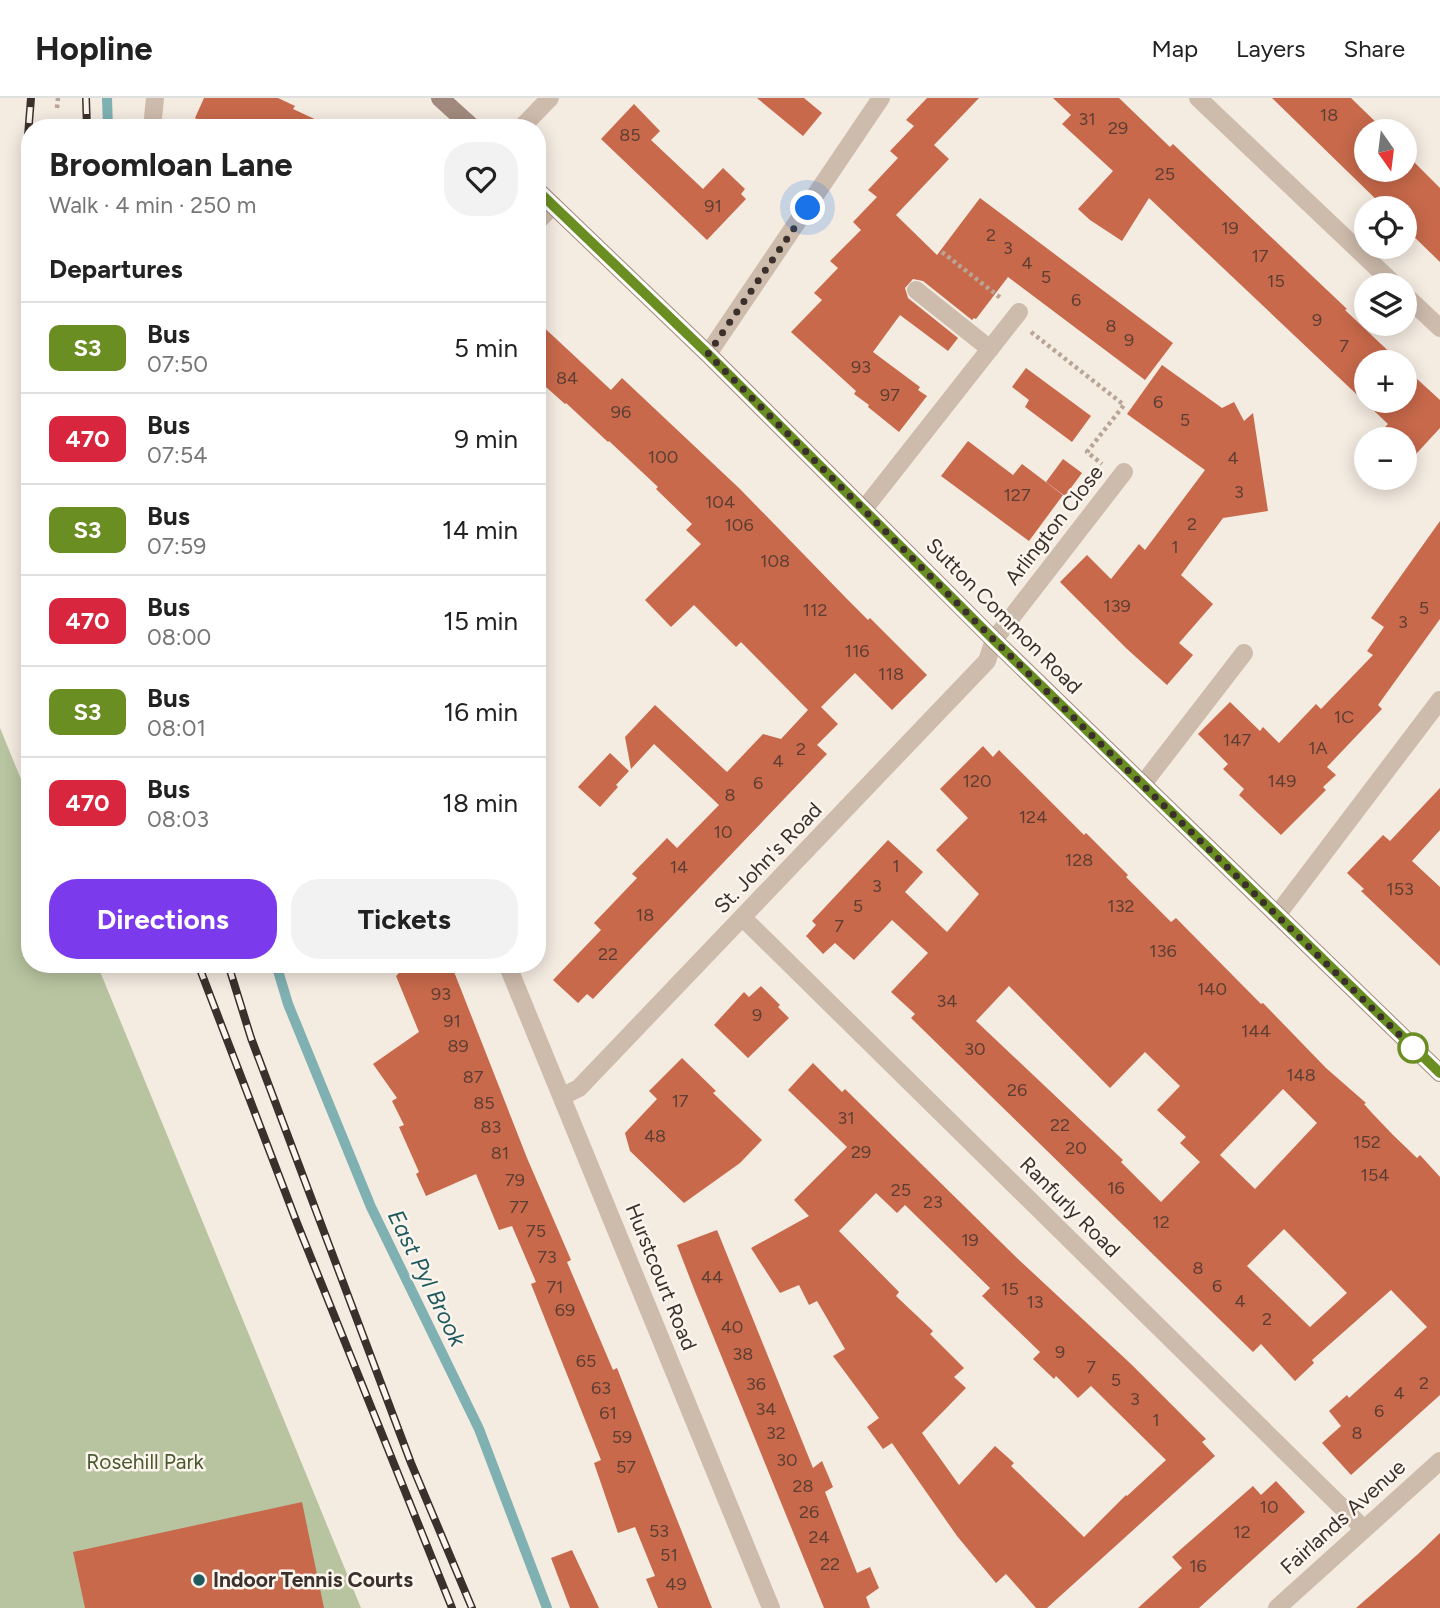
<!DOCTYPE html>
<meta charset="utf-8">
<style>
body{margin:0;font-family:Figtree,sans-serif;background:#f2f2f2;color:#222;height:100vh;display:flex;flex-direction:column;font-size:26px;white-space:nowrap}
*{box-sizing:border-box;margin:0}
p{font-size:23px;color:#767676}
.icon{flex:none;width:38px;height:38px;fill:none;stroke:currentColor;stroke-width:2;stroke-linecap:round;stroke-linejoin:round}
.map{position:relative;flex:1;overflow:hidden}
.details{position:absolute;left:21px;top:21px;width:525px;height:854px;display:flex;flex-direction:column;background:#fff;border-radius:28px;box-shadow:0 4px 18px #0003}
.details>*{flex:none}
.badge{padding:0 14px;border-radius:10px;font-size:24px;line-height:46px}
.needle{width:46px;rotate:166deg}
.controls{position:absolute;left:1354px;top:21px;display:grid;gap:14px}
.controls a{display:grid;place-items:center;width:63px;height:63px;border-radius:50%;background:#fff;box-shadow:0 4px 18px #0003;font-size:35px}
.you{position:absolute;width:35px;height:35px;margin:-18px;border:5px solid #fff;border-radius:50%;background:#1a73e8;box-shadow:0 0 0 10px #1a73e833}
.map>.badge{position:absolute;translate:-50% -50%;box-shadow:0 0 0 4px #fff}
h2{padding:0 28px;font-size:26px;line-height:63px}
.round{display:grid;place-items:center;flex:none;width:74px;height:74px;border-radius:28px;background:#f2f2f2}
.head{display:flex;align-items:center;justify-content:space-between;height:119px;padding:0 28px}
h1{font-size:33px;font-weight:700;line-height:52px}
.action{display:flex;gap:14px;margin-top:auto;padding:14px 28px}
.action a{flex:1;height:80px;border-radius:28px;background:#7c3aed;color:#fff;font-size:28px;font-weight:700;line-height:80px;text-align:center}
.action a+a{background:#f2f2f2;color:#222}
ul{padding:0;list-style:none}
li{display:flex;align-items:center;gap:21px;height:91px;padding:0 28px;border-top:2px solid #e0e0e0}
li div{flex:1}
li b{display:block;font-size:26px}
li em{font-style:normal}
li .badge{min-width:77px;font-weight:700;text-align:center}
header{display:flex;align-items:center;gap:42px;box-sizing:border-box;height:98px;padding:0 35px;background:#fff;border-bottom:2px solid #e0e0e0}
header strong{font-size:33px}
nav{display:flex;gap:38px;margin-inline-start:auto;font-size:24px}
.map>svg:first-child{display:block}
.green{fill:#b8c4a0}
.lines{fill:none;stroke-linecap:round;stroke-linejoin:round}
.stream{stroke:#7fb0b2;stroke-width:10}
.building{fill:#c8694b;fill-rule:evenodd}
.path{stroke:#b9a596;stroke-width:4.5;stroke-dasharray:3.5 3.5;stroke-linecap:butt}
.service{stroke:#cdbbac;stroke-width:18}
.minor{stroke:#cdbbac;stroke-width:18}
.secondary{stroke:#a18a7d;stroke-width:18}
.rail-casing{stroke:#3b302b;stroke-width:8}
.rail{stroke:#fbf5ee;stroke-width:5;stroke-dasharray:16;stroke-linecap:butt}
.line-casing{stroke:#fff;stroke-width:16}
.line{stroke:#6b8e23;stroke-width:10}
.walk{stroke:#3b302b;stroke-width:7;stroke-dasharray:0 12.6}
.stop-dot{fill:#fff;stroke:#6b8e23;stroke-width:3.5}
.poi-dot{fill:#1f5a5e;stroke:#fbf5ee;stroke-width:2.5}
.labels{text-anchor:middle;stroke-width:5;stroke-linejoin:round;paint-order:stroke}
.number-label{font-size:18px;fill:#5e3e33}
.street-label{font-size:21px;fill:#3b302b;stroke:#fbf5ee}
.park-label{font-size:21px;fill:#4a5a2e;stroke:#fbf5ee}
.poi-label{font-size:21px;font-weight:bold;fill:#3b302b;stroke:#fbf5ee;text-anchor:start}
.water-label{font-size:23px;font-style:italic;fill:#1f5a5e;stroke:#fbf5ee}
</style>
<header>
<strong>Hopline</strong>
<nav><a>Map</a><a>Layers</a><a>Share</a></nav>
</header>
<div class="map">
<svg width="1440" height="1510" viewBox="0 0 1440 1510">
<rect width="100%" height="100%" fill="#f4ebe1"/>
<!-- green -->
<path class="green" d="M0 630 30 703V866H97L361 1510H0Z"/>
<g class="lines">
<!-- stream -->
<g class="stream">
<path d="M107 0 108 30"/>
<path d="M276 866 288 906 371 1109 479 1331 547 1510"/>
</g>
</g>
<!-- building -->
<g class="building">
<path d="M204 0H278L295 8 293 11 334 30H214L195 20Z"/>
<path d="M757 0H804L822 15 803 38Z"/>
<path d="M927 0H979L934 47 949 61 896 117 937 157 980 100 1173 245 1145 282 1008 179 976 221 974 220 972 222 923 183 913 181 905 190 908 200 958 240 948 253 900 217 873 254 920 289 918 292 927 298 899 334 868 309 869 307 854 296 856 293 791 234 822 202 814 195 838 170 830 163 861 132 853 124 877 99 868 92 898 60 890 53 914 28 906 22Z"/>
<path d="M1053 0H1119L1170 49 1173 46 1347 211 1345 212 1400 264H1367V303H1405V270L1440 302V330L1405 368V341H1373L1388 326 1149 100 1122 143 1090 122 1078 111 1113 73 1062 26 1071 17Z"/>
<path d="M1272 0H1351L1385 33H1367V72H1405V55L1440 90V164L1405 130V110H1385Z"/>
<path d="M634 6 660 33 651 42 703 91 723 70 745 91 741 96 746 101 707 142 601 41Z"/>
<path d="M537 223 611 292 622 280 740 391 847 501 868 522 870 520 927 577 892 612 855 575 821 609 838 626 817 647 827 656 593 901 587 896 578 905 553 882 601 832 594 825 637 780 632 776 667 740 677 750 719 707 654 646 631 671 625 639 655 607 727 674 763 636 781 641 808 612 741 544 736 549 694 507 671 529 645 502 701 446 686 432 692 426 656 391 658 389 609 343 608 344 566 305 565 306 537 281Z"/>
<path d="M1162 267 1222 310 1234 304 1244 323 1253 315 1268 413 1223 420 1181 477 1213 506 1179 545 1193 557 1167 587 1127 551 1060 484 1087 457 1111 481 1139 446 1145 452 1205 372 1127 316Z"/>
<path d="M1026 270 1091 318 1072 344 1025 309 1029 302 1012 289Z"/>
<path d="M968 343 1013 377 1022 366 1063 397 1029 443 941 378Z"/>
<path d="M1063 361 1082 375 1065 398 1046 384Z"/>
<path d="M1440 423V521L1378 607 1382 611 1327 669 1336 677 1323 689 1326 692 1281 737 1239 697 1244 691 1223 671 1228 666 1198 636 1230 604 1260 633 1263 629 1279 645 1316 606 1321 611 1373 557 1367 553 1384 529 1371 520Z"/>
<path d="M983 648 993 659 999 652 1084 737 1086 735 1128 777 1126 779 1171 824 1176 820 1261 906 1263 905 1326 970 1366 1005 1364 1006 1372 1015 1393 1037 1417 1060 1420 1057 1440 1079V1297L1351 1377 1322 1345 1341 1328 1329 1313 1347 1297 1349 1300 1427 1229 1391 1192 1312 1262 1314 1265 1295 1283 1261 1246 1253 1254 911 920 915 916 891 894 928 855 892 822 854 862 835 845 823 856 806 838 816 827 812 823 888 742 923 774 905 794 947 834 979 796 936 752 968 720 940 691ZM1009 888 1110 990 1145 954 1180 988 1157 1012 1186 1039 1180 1045 1200 1064 1161 1104 1121 1064 1123 1062 976 923ZM1283 991 1317 1025 1255 1091 1220 1057ZM1284 1131 1347 1195 1310 1229 1247 1168Z"/>
<path d="M610 655 629 673 616 687 618 689 600 709 578 689Z"/>
<path d="M1440 690V732L1412 763 1440 789V868L1361 793 1364 791 1347 775 1383 737 1390 743Z"/>
<path d="M408 866H451L527 1060 571 1162 567 1164 613 1272 617 1270 712 1510H658L646 1481 655 1478 635 1429 618 1435 594 1365 601 1362 531 1186 536 1184 512 1128 499 1132 476 1076 426 1098 416 1076 419 1074 399 1029 404 1027 392 1003 397 1000 373 966 419 934 396 878Z"/>
<path d="M761 888 780 907 778 909 789 920 748 960 714 927 744 894 749 899Z"/>
<path d="M682 960 716 993 713 995 762 1042 740 1065 684 1105 630 1053 625 1035 657 1001 649 993Z"/>
<path d="M813 965 842 994 845 991 1018 1161 1132 1267 1206 1341 1202 1344 1215 1358 1047 1510H1036L1006 1476 996 1485 957 1438 892 1345 883 1351 867 1329 879 1320 833 1258 845 1251 817 1203 809 1207 799 1187 780 1195 751 1150 809 1118 794 1102 847 1049 788 992ZM876 1095 897 1115 905 1107 990 1190 982 1198 1040 1254 1033 1261 1054 1281 1056 1278 1078 1300 1091 1288 1166 1362 1127 1398 1126 1397 1084 1439 1011 1368 1014 1365 995 1348 959 1387 922 1335 966 1290 954 1279 964 1270 930 1236 933 1233 896 1198 899 1194 839 1133Z"/>
<path d="M717 1132 813 1370 822 1363 833 1389 825 1394 857 1475 870 1469 879 1490 866 1499 870 1510H824L696 1196 677 1147Z"/>
<path d="M1276 1383 1305 1414 1199 1510H1138L1182 1470 1172 1459 1253 1388 1261 1397Z"/>
<path d="M302 1404 324 1510H85L73 1454Z"/>
<path d="M1440 1435V1510H1356L1417 1457Z"/>
<path d="M572 1452 599 1510H570L551 1460Z"/>
</g>
<g class="lines">
<!-- path -->
<g class="path">
<path d="M57 10 58 0"/>
<path d="M942 154 1002 201"/>
<path d="M1031 234 1124 307 1087 354 1102 366"/>
</g>
<!-- service -->
<g class="service">
<path d="M152 30 155 0"/>
<path d="M708 256 881 0"/>
<path d="M1143 686 1244 555"/>
</g>
<!-- minor -->
<g class="minor">
<path d="M1198 0 1395 187"/>
<path d="M521 30 550 0"/>
<path d="M537 124 553 107"/>
<path d="M916 192 990 251"/>
<path d="M1405 197 1440 230"/>
<path d="M864 411 1019 214"/>
<path d="M1277 817 1440 602"/>
<path d="M743 820 1364 1431"/>
<path d="M507 866 771 1510"/>
<path d="M563 998 579 990 987 563 994 542 1124 374"/>
<path d="M1277 1510 1440 1363"/>
</g>
<!-- secondary -->
<g class="secondary">
<path d="M440 0 473 30"/>
<path d="M537 92 708 256 994 542 1440 975"/>
</g>
<defs>
<g id="rail">
<path d="M86 0 87 30"/>
<path d="M30 217 28 38 31 0"/>
<path d="M198 866 297 1125 452 1510"/>
<path d="M228 866 251 940 411 1365 472 1510"/>
</g>
</defs>
<!-- rail casing -->
<use href="#rail" class="rail-casing"/>
<!-- rail -->
<use href="#rail" class="rail"/>
</g>
<g class="lines">
<defs>
<path id="line" d="M537 92 708 256 994 542 1440 975"/>
</defs>
<!-- line casing -->
<use href="#line" class="line-casing"/>
<!-- line -->
<use href="#line" class="line"/>
<!-- walk -->
<path class="walk" d="M808 110 708 256 994 542 1413 950"/>
</g>
<!-- markers -->
<circle class="stop-dot" cx="1413" cy="950" r="14"/>
<circle class="poi-dot" cx="199" cy="1482" r="7"/>
<g class="labels">
<!-- number labels -->
<g class="number-label">
<text x="1329" y="23">18</text>
<text x="1087" y="27">31</text>
<text x="1118" y="36">29</text>
<text x="630" y="43">85</text>
<text x="1165" y="82">25</text>
<text x="713" y="114">91</text>
<text x="1230" y="136">19</text>
<text x="991" y="143">2</text>
<text x="1008" y="156">3</text>
<text x="1260" y="164">17</text>
<text x="1027" y="171">4</text>
<text x="1046" y="185">5</text>
<text x="1276" y="189">15</text>
<text x="1076" y="208">6</text>
<text x="1317" y="228">9</text>
<text x="1111" y="234">8</text>
<text x="1129" y="248">9</text>
<text x="1344" y="254">7</text>
<text x="861" y="275">93</text>
<text x="567" y="286">84</text>
<text x="890" y="303">97</text>
<text x="1158" y="310">6</text>
<text x="621" y="320">96</text>
<text x="1185" y="328">5</text>
<text x="663" y="365">100</text>
<text x="1233" y="366">4</text>
<text x="1239" y="400">3</text>
<text x="1017" y="403">127</text>
<text x="720" y="410">104</text>
<text x="1192" y="432">2</text>
<text x="739" y="433">106</text>
<text x="1175" y="455">1</text>
<text x="775" y="469">108</text>
<text x="1117" y="514">139</text>
<text x="1424" y="516">5</text>
<text x="815" y="518">112</text>
<text x="1403" y="530">3</text>
<text x="857" y="559">116</text>
<text x="891" y="582">118</text>
<text x="1344" y="625">1C</text>
<text x="1237" y="648">147</text>
<text x="1318" y="656">1A</text>
<text x="801" y="657">2</text>
<text x="778" y="669">4</text>
<text x="977" y="689">120</text>
<text x="1282" y="689">149</text>
<text x="758" y="691">6</text>
<text x="730" y="703">8</text>
<text x="1033" y="725">124</text>
<text x="723" y="740">10</text>
<text x="1079" y="768">128</text>
<text x="896" y="774">1</text>
<text x="679" y="775">14</text>
<text x="877" y="794">3</text>
<text x="1400" y="797">153</text>
<text x="858" y="814">5</text>
<text x="1121" y="814">132</text>
<text x="645" y="823">18</text>
<text x="839" y="834">7</text>
<text x="1163" y="859">136</text>
<text x="608" y="862">22</text>
<text x="1212" y="897">140</text>
<text x="441" y="902">93</text>
<text x="947" y="909">34</text>
<text x="757" y="923">9</text>
<text x="452" y="929">91</text>
<text x="1256" y="939">144</text>
<text x="458" y="954">89</text>
<text x="975" y="957">30</text>
<text x="1301" y="983">148</text>
<text x="473" y="985">87</text>
<text x="1017" y="998">26</text>
<text x="680" y="1009">17</text>
<text x="484" y="1011">85</text>
<text x="846" y="1026">31</text>
<text x="1060" y="1033">22</text>
<text x="491" y="1035">83</text>
<text x="655" y="1044">48</text>
<text x="1367" y="1050">152</text>
<text x="1076" y="1056">20</text>
<text x="861" y="1060">29</text>
<text x="500" y="1061">81</text>
<text x="1375" y="1083">154</text>
<text x="515" y="1088">79</text>
<text x="1116" y="1096">16</text>
<text x="901" y="1098">25</text>
<text x="933" y="1110">23</text>
<text x="519" y="1115">77</text>
<text x="1161" y="1130">12</text>
<text x="536" y="1139">75</text>
<text x="970" y="1148">19</text>
<text x="547" y="1165">73</text>
<text x="1198" y="1176">8</text>
<text x="712" y="1185">44</text>
<text x="1217" y="1194">6</text>
<text x="555" y="1195">71</text>
<text x="1010" y="1197">15</text>
<text x="1240" y="1209">4</text>
<text x="1035" y="1210">13</text>
<text x="565" y="1218">69</text>
<text x="1267" y="1227">2</text>
<text x="732" y="1235">40</text>
<text x="1060" y="1260">9</text>
<text x="743" y="1262">38</text>
<text x="586" y="1269">65</text>
<text x="1091" y="1275">7</text>
<text x="1116" y="1288">5</text>
<text x="1424" y="1291">2</text>
<text x="756" y="1292">36</text>
<text x="601" y="1296">63</text>
<text x="1399" y="1301">4</text>
<text x="1135" y="1307">3</text>
<text x="766" y="1317">34</text>
<text x="1379" y="1319">6</text>
<text x="608" y="1321">61</text>
<text x="1156" y="1328">1</text>
<text x="776" y="1341">32</text>
<text x="1357" y="1341">8</text>
<text x="622" y="1345">59</text>
<text x="787" y="1368">30</text>
<text x="626" y="1375">57</text>
<text x="803" y="1394">28</text>
<text x="1269" y="1415">10</text>
<text x="809" y="1420">26</text>
<text x="659" y="1439">53</text>
<text x="1242" y="1440">12</text>
<text x="819" y="1445">24</text>
<text x="669" y="1463">51</text>
<text x="830" y="1472">22</text>
<text x="1198" y="1474">16</text>
<text x="676" y="1492">49</text>
</g>
<!-- street labels -->
<g class="street-label">
<text transform="translate(1054 427) rotate(-52)" y="7">Arlington Close</text>
<text transform="translate(1004 518) rotate(45)" y="7">Sutton Common Road</text>
<text transform="translate(768 760) rotate(-46)" y="7">St. John's Road</text>
<text transform="translate(1070 1109) rotate(45)" y="7">Ranfurly Road</text>
<text transform="translate(661 1179) rotate(68)" y="7">Hurstcourt Road</text>
<text transform="translate(1343 1419) rotate(-42)" y="7">Fairlands Avenue</text>
</g>
<!-- park labels -->
<g class="park-label">
<text x="145" y="1371">Rosehill Park</text>
</g>
<!-- poi labels -->
<g class="poi-label">
<text x="213" y="1489">Indoor Tennis Courts</text>
</g>
<!-- water labels -->
<g class="water-label">
<text transform="translate(427 1180) rotate(64)" y="8">East Pyl Brook</text>
</g>
</g>
</svg>
<div class="controls">
<a><svg class="needle" viewBox="-14 -14 28 28"><path d="M0-13l5 13h-10z" fill="#e53935"/><path d="M0 13l5-13h-10z" fill="#767676"/></svg></a>
<a><svg class="icon" aria-label="locate" viewBox="0 0 24 24"><circle cx="12" cy="12" r="6"/><path d="M12 2v4M12 18v4M2 12h4M18 12h4"/></svg></a>
<a><svg class="icon" aria-label="layers" viewBox="0 0 24 24"><path d="M12 4l9 5-9 5-9-5zM3 14l9 5 9-5"/></svg></a>
<a>+</a>
<a>−</a>
</div>
<div class="you" style="left:808px;top:110px"></div>
<section class="details">
<div class="head"><div><h1>Broomloan Lane</h1><p>Walk · 4 min · 250 m</p></div><a class="round"><svg class="icon" aria-label="heart" viewBox="0 0 24 24"><path d="M12 20l-8-8c-3-5 5-10 8-4 3-6 11-1 8 4z"/></svg></a></div>
<h2>Departures</h2>
<ul>
<li><span class="badge" style="background:#6b8e23;color:#fff">S3</span><div><b>Bus</b><p>07:50</p></div><em>5 min</em></li>
<li><span class="badge" style="background:#d7263d;color:#fff">470</span><div><b>Bus</b><p>07:54</p></div><em>9 min</em></li>
<li><span class="badge" style="background:#6b8e23;color:#fff">S3</span><div><b>Bus</b><p>07:59</p></div><em>14 min</em></li>
<li><span class="badge" style="background:#d7263d;color:#fff">470</span><div><b>Bus</b><p>08:00</p></div><em>15 min</em></li>
<li><span class="badge" style="background:#6b8e23;color:#fff">S3</span><div><b>Bus</b><p>08:01</p></div><em>16 min</em></li>
<li><span class="badge" style="background:#d7263d;color:#fff">470</span><div><b>Bus</b><p>08:03</p></div><em>18 min</em></li>
</ul>
<div class="action"><a>Directions</a><a>Tickets</a></div>
</section>
</div>
